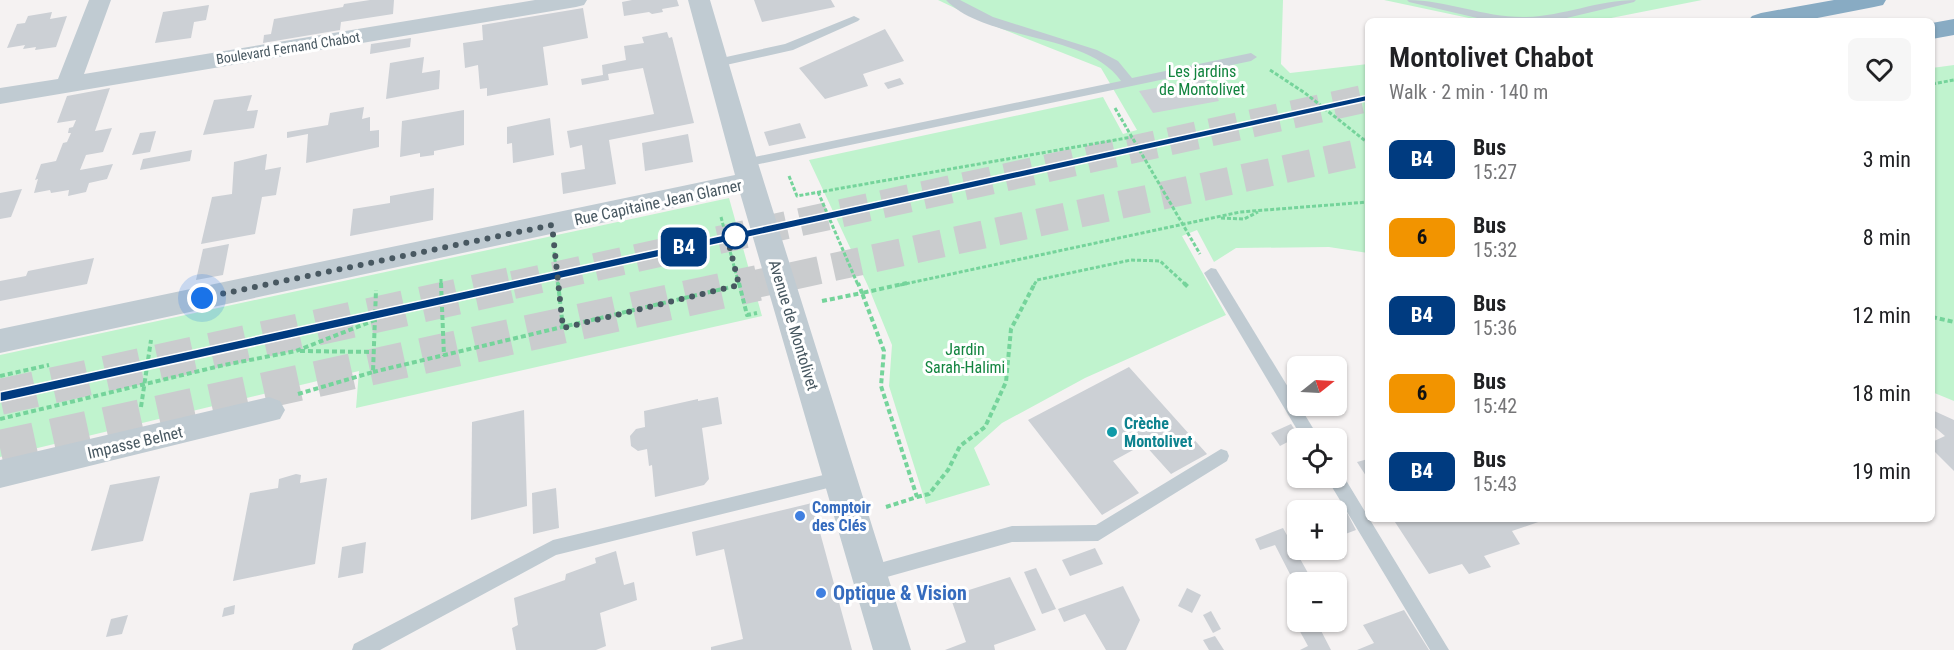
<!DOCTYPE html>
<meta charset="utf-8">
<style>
body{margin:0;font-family:"Roboto Condensed",sans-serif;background:#f6f6f6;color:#202124;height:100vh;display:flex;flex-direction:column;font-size:22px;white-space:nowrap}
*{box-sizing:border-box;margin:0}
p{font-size:20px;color:#757577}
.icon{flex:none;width:33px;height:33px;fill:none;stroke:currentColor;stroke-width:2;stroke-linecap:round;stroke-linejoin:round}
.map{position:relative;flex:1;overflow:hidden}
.details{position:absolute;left:1365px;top:18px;width:570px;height:504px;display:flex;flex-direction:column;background:#fff;border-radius:9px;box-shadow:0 2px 4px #0004}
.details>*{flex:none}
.badge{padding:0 12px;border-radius:9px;font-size:21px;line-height:39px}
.needle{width:39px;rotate:72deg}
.tools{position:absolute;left:1287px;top:356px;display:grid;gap:12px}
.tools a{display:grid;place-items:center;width:60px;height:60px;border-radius:9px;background:#fff;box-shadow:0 2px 4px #0004;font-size:30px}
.you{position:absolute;width:30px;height:30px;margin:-15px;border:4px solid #fff;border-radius:50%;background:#1a73e8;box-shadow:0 0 0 9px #1a73e833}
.map>.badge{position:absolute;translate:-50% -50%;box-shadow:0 0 0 3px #fff}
.round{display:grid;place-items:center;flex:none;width:63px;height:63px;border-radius:9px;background:#f6f6f6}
.overview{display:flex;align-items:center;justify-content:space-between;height:102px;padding:0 24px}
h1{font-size:28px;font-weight:600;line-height:45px}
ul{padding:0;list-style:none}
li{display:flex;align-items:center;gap:18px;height:78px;padding:0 24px}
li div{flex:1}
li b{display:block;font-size:22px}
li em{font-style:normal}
li .badge{min-width:66px;font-weight:700;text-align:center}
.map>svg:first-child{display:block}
.green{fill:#c0f3ce}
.building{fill:#ccd0d5}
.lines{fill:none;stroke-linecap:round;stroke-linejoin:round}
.motorway-tunnel-far1{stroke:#caccce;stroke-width:28;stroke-dasharray:28 14;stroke-linecap:butt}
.motorway-tunnel{stroke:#caccce;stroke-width:36;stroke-dasharray:36 18;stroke-linecap:butt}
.path-far1{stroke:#75d49b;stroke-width:3;stroke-dasharray:4 2;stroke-linecap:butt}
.path{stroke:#75d49b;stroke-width:4;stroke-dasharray:5 3;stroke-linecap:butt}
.service{fill:#c0cbd2;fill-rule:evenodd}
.minor{fill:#c0cbd2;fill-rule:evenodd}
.motorway{fill:#88abc3;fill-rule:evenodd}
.line{fill:#003b80;stroke:#fff;stroke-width:1.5}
.walk{stroke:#485861;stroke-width:6;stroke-dasharray:0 10.8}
.stop-dot{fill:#fff;stroke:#003b80;stroke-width:3}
.culture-dot{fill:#0f9aa8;stroke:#fff;stroke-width:2}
.shop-dot{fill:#3f7fe0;stroke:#fff;stroke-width:2}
.labels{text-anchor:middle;stroke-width:6;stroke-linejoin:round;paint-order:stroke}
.far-street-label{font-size:14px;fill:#485861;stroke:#fff}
.park-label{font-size:16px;fill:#12843f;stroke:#fff}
.street-label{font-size:16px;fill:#485861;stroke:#fff}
.culture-label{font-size:16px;font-weight:bold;fill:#0d838f;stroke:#fff;text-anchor:start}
.shop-label{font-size:16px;font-weight:bold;fill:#366cbe;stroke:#fff;text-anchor:start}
.near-shop-label{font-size:20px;font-weight:bold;fill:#366cbe;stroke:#fff;text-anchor:start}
</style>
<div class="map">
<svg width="1954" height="650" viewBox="0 0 1954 650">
<rect width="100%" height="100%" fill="#f5f2f2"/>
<!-- green -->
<g class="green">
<path d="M938 0H1283L1281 64 1290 73 1368 64V253L1329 247 1236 248 1214 262 1197 230 1182 236 1226 315 1085 378 1002 423 974 448 990 485 926 504 889 386 892 345 868 286 809 160 1103 97 1123 134 1137 130 1101 68 982 21Z"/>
<path d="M1384 0H1702L1596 21H1483Z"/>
<path d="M1954 65V401L1932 392V68Z"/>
<path d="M729 198 762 316 356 408 359 371 0 457V355Z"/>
</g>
<!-- building -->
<g class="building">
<path d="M370 0H394L393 14 341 22 340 30 263 43 264 35 271 34 274 19 343 7 344 4Z"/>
<path d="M632 0H677L679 6 662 9 663 12 652 14 649 12 624 16 622 2Z"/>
<path d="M754 0H831L835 7 762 22Z"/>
<path d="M209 5 206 20 194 22 191 38 155 43 163 12Z"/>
<path d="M583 8 588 38 543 47 548 85 487 96V88L480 89 478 65 465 68 463 43 483 40 482 25Z"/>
<path d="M52 12 50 19 67 16 56 47 35 50 36 47 23 49 25 45 7 48 17 24 25 23 28 16Z"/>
<path d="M885 29 904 61 863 74 868 86 825 99 799 68Z"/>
<path d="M667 32 669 38 672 37 694 123 609 140 616 184 563 194 561 173 585 169 582 145 570 148 567 131 654 114 643 68 608 74 609 80 582 85 581 79 603 75 602 65 626 60 624 46 644 43 642 37Z"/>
<path d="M411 38 410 47 370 54 371 44Z"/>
<path d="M424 57 422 73 440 70 439 89 386 99 390 63Z"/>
<path d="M900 78 904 84 888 89 884 83Z"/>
<path d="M1206 79 1219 101 1153 113 1139 91Z"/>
<path d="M110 88 95 131 112 128 103 152 86 155 80 170 113 164 107 179 89 183 86 192 68 196 69 190 51 193 50 190 34 193 38 179 35 180 41 164 56 161 63 143 67 142 71 133H68L69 128 73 127 76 120 57 123 67 96Z"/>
<path d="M252 95 247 111 258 110 254 128 203 135 214 100Z"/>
<path d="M364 107 362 119 370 117V131L379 130V147L306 163 308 134 287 138V132L328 125 330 113Z"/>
<path d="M464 110V145L434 151V155L420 157V153L400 157 402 121Z"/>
<path d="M550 118 554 155 513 163 512 143 507 144V127Z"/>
<path d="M800 123 806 138 769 146 764 132Z"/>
<path d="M156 131 150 152 132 155 140 133Z"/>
<path d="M688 134 693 162 645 171 642 143Z"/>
<path d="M192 150 190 161 140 170 143 159Z"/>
<path d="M267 154 265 170 281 167 276 195 262 197 255 234 201 244 212 197 232 194 234 162Z"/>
<path d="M434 188 433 220 350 236 353 209 390 203V196Z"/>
<path d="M22 189 11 217 0 219V193Z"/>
<path d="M229 244 223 275 196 280 203 249Z"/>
<path d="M94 258 87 284 0 301V281L26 276 28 271Z"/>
<path d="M1129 367 1207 454 1171 474 1144 444 1113 461 1139 493 1102 515 1028 420Z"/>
<path d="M718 397 722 424 702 428 709 479 704 485 655 497 652 465 649 466 647 449 638 451 631 446 630 436 636 429 645 427 644 411 698 399V401Z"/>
<path d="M524 410 527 506 471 520 472 422Z"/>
<path d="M1932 410 1954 420V471L1932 449V442L1945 436 1932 425Z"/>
<path d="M1291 424 1299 436 1280 446 1271 433Z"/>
<path d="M1368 459V479L1357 462Z"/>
<path d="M296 474 301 475 300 483 327 478 315 564 233 581 250 493 278 488 279 479Z"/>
<path d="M160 476 143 541 91 551 110 485Z"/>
<path d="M556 488 559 528 533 534 532 493Z"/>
<path d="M812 503 852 650H711V647L743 639 724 549 696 556 692 532Z"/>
<path d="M1343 505 1356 530 1340 536 1336 529V510H1331Z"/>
<path d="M1393 519H1547L1512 531 1520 544 1484 556 1491 567 1469 574 1462 564 1429 574Z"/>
<path d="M1283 528 1308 573 1292 578 1275 545 1260 550 1255 539Z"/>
<path d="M366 542 363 573 338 578 342 547Z"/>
<path d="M1095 548 1103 564 1070 576 1062 560Z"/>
<path d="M616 551 624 585 634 582 637 600 600 613 606 646 596 650H516L512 628 518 625 514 598 565 580 566 574 596 563 595 558Z"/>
<path d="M1036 568 1056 609 1042 614 1024 572Z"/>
<path d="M1010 577 1036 630 994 645 995 650H945L966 642 950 596Z"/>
<path d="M1123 586 1140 620 1126 650H1106L1085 614 1064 622 1058 609Z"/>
<path d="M1187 588 1201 595 1192 613 1178 606Z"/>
<path d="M235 605 234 614 222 617 224 608Z"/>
<path d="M1404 610 1429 650H1357L1374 643 1363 625Z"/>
<path d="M1211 611 1221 629 1213 633 1203 615Z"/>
<path d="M128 615 122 634 106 637 111 619Z"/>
<path d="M1310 621H1316L1331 650H1300L1308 646 1297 626Z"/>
<path d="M1215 636 1224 650H1209L1203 640Z"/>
</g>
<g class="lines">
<!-- motorway-tunnel-far1 -->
<g class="motorway-tunnel-far1">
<path d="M513 285 1368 98"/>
<path d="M751 285 1368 151"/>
</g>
<!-- motorway-tunnel -->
<g class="motorway-tunnel">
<path d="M0 397 520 283"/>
<path d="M0 448 758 283"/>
</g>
<!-- path-far1 -->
<g class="path-far1">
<path d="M1270 70 1305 93 1368 143"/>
<path d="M1932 84 1954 80"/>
<path d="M1115 108 1200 254"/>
<path d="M789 176 797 196 1132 137"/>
<path d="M818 192 858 285"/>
<path d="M721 217 739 285"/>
<path d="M1221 218 1244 219 1258 212"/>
<path d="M554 252 558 285"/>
<path d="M441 279V285"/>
<path d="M900 285 1240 212 1368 202"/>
<path d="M1034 285 1037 280 1131 260 1160 261 1186 285"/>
</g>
<!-- path -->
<g class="path">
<path d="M441 283 444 356"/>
<path d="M558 283 563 328"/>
<path d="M739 283 747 315 757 313"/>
<path d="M1184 283 1188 287"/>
<path d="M822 301 862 293 858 283"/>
<path d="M1932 317 1954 322"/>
<path d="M300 351 374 352"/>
<path d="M373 372 739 285"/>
<path d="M0 376 49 365"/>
<path d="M298 394 373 372 376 290"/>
<path d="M141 407 151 340"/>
<path d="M0 419 224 365 296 351 375 320"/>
<path d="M917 497 929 494 948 470 960 446 985 427 1006 382 1011 329 1035 283"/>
<path d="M886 507 917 497 881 386 884 351 862 293 907 283"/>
</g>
<!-- service -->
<g class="service">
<path d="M946 0H960L993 17 1097 50 1118 61 1132 78 1251 53 1257 57 1251 61 745 167 740 166 738 163 745 159 1121 81C1088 32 986 42 946 0Z"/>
<path d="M1407 0C1448 0 1485 18 1526 17 1564 16 1598 0 1636 0L1634 2 1554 21H1490L1409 2Z"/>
<path d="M854 16 860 19 858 21 793 50 717 67 711 63 717 59 785 44Z"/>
<path d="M1211 268 1216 269 1319 438H1302L1204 273Z"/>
<path d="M1221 449 1227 451 1229 456 1227 461 1098 541 1012 542 869 582 863 580 860 574 863 568 869 566 1012 526 1096 525Z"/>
<path d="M1336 470 1341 472 1449 650H1430L1329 482 1327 477H1336Z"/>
<path d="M840 471 846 473 848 478 846 483 840 485 556 555 380 650H352L354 644 553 540Z"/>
</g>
<!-- minor -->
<g class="minor">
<path d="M89 0H111L84 74 535 0H587L584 5 576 7 0 104V88L58 79Z"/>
<path d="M688 0H710L758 163 911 650H873L740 193 0 353V329L735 175Z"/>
<path d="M269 397 280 401 285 410 280 419 0 488V460Z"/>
</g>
<!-- motorway -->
<g class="motorway">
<path d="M1834 0H1886L1883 5 1874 7 1802 21H1748L1752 16 1761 13Z"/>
<path d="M1954 19V35L1932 39V23Z"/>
</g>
</g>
<!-- line -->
<path class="line" d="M1368 95 1373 98 1371 100 0 402V392Z"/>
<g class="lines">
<!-- walk -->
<path class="walk" d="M202 298 552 225 563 328 739 285 728 240 735 236"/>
</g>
<!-- markers -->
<circle class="stop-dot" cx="735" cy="236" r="12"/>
<circle class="culture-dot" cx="1112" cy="432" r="6"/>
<g class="shop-dot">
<circle cx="800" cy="516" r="6"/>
<circle cx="821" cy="593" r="6"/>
</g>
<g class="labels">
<!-- far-street labels -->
<g class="far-street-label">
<text transform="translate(288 48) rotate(-9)" y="5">Boulevard Fernand Chabot</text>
</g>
<!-- park labels -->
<g class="park-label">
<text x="1202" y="77">Les jardins<tspan x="1202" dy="18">de Montolivet</tspan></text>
<text x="965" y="355">Jardin<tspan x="965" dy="18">Sarah-Halimi</tspan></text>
</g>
<!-- street labels -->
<g class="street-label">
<text transform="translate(658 202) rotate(-12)" y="6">Rue Capitaine Jean Glarner</text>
<text transform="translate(794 325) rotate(73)" y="6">Avenue de Montolivet</text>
<text transform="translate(135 442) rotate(-13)" y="6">Impasse Belnet</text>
</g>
<!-- culture labels -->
<g class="culture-label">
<text x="1124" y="429">Crèche<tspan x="1124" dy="18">Montolivet</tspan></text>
</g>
<!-- shop labels -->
<g class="shop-label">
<text x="812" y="513">Comptoir<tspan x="812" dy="18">des Clés</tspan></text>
</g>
<!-- near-shop labels -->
<g class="near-shop-label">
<text x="833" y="600">Optique &amp; Vision</text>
</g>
</g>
</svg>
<div class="tools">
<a><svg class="needle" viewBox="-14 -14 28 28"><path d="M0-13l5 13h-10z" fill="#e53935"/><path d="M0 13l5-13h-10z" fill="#757577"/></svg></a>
<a><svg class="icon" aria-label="locate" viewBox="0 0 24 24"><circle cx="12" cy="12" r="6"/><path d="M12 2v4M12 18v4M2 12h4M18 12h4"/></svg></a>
<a>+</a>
<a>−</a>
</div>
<div class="you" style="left:202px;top:298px"></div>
<b class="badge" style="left:684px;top:247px;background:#003b80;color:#fff">B4</b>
<section class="details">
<div class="overview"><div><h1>Montolivet Chabot</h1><p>Walk · 2 min · 140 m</p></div><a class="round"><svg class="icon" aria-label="heart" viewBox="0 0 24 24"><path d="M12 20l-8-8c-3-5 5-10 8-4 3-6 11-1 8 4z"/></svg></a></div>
<ul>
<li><span class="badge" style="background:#003b80;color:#fff">B4</span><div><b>Bus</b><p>15:27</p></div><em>3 min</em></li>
<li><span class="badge" style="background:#f29400;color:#111">6</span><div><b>Bus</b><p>15:32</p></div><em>8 min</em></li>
<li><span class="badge" style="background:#003b80;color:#fff">B4</span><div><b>Bus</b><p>15:36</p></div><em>12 min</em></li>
<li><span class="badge" style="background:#f29400;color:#111">6</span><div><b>Bus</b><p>15:42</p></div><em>18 min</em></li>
<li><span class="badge" style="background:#003b80;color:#fff">B4</span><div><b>Bus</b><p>15:43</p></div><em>19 min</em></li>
</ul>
</section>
</div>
